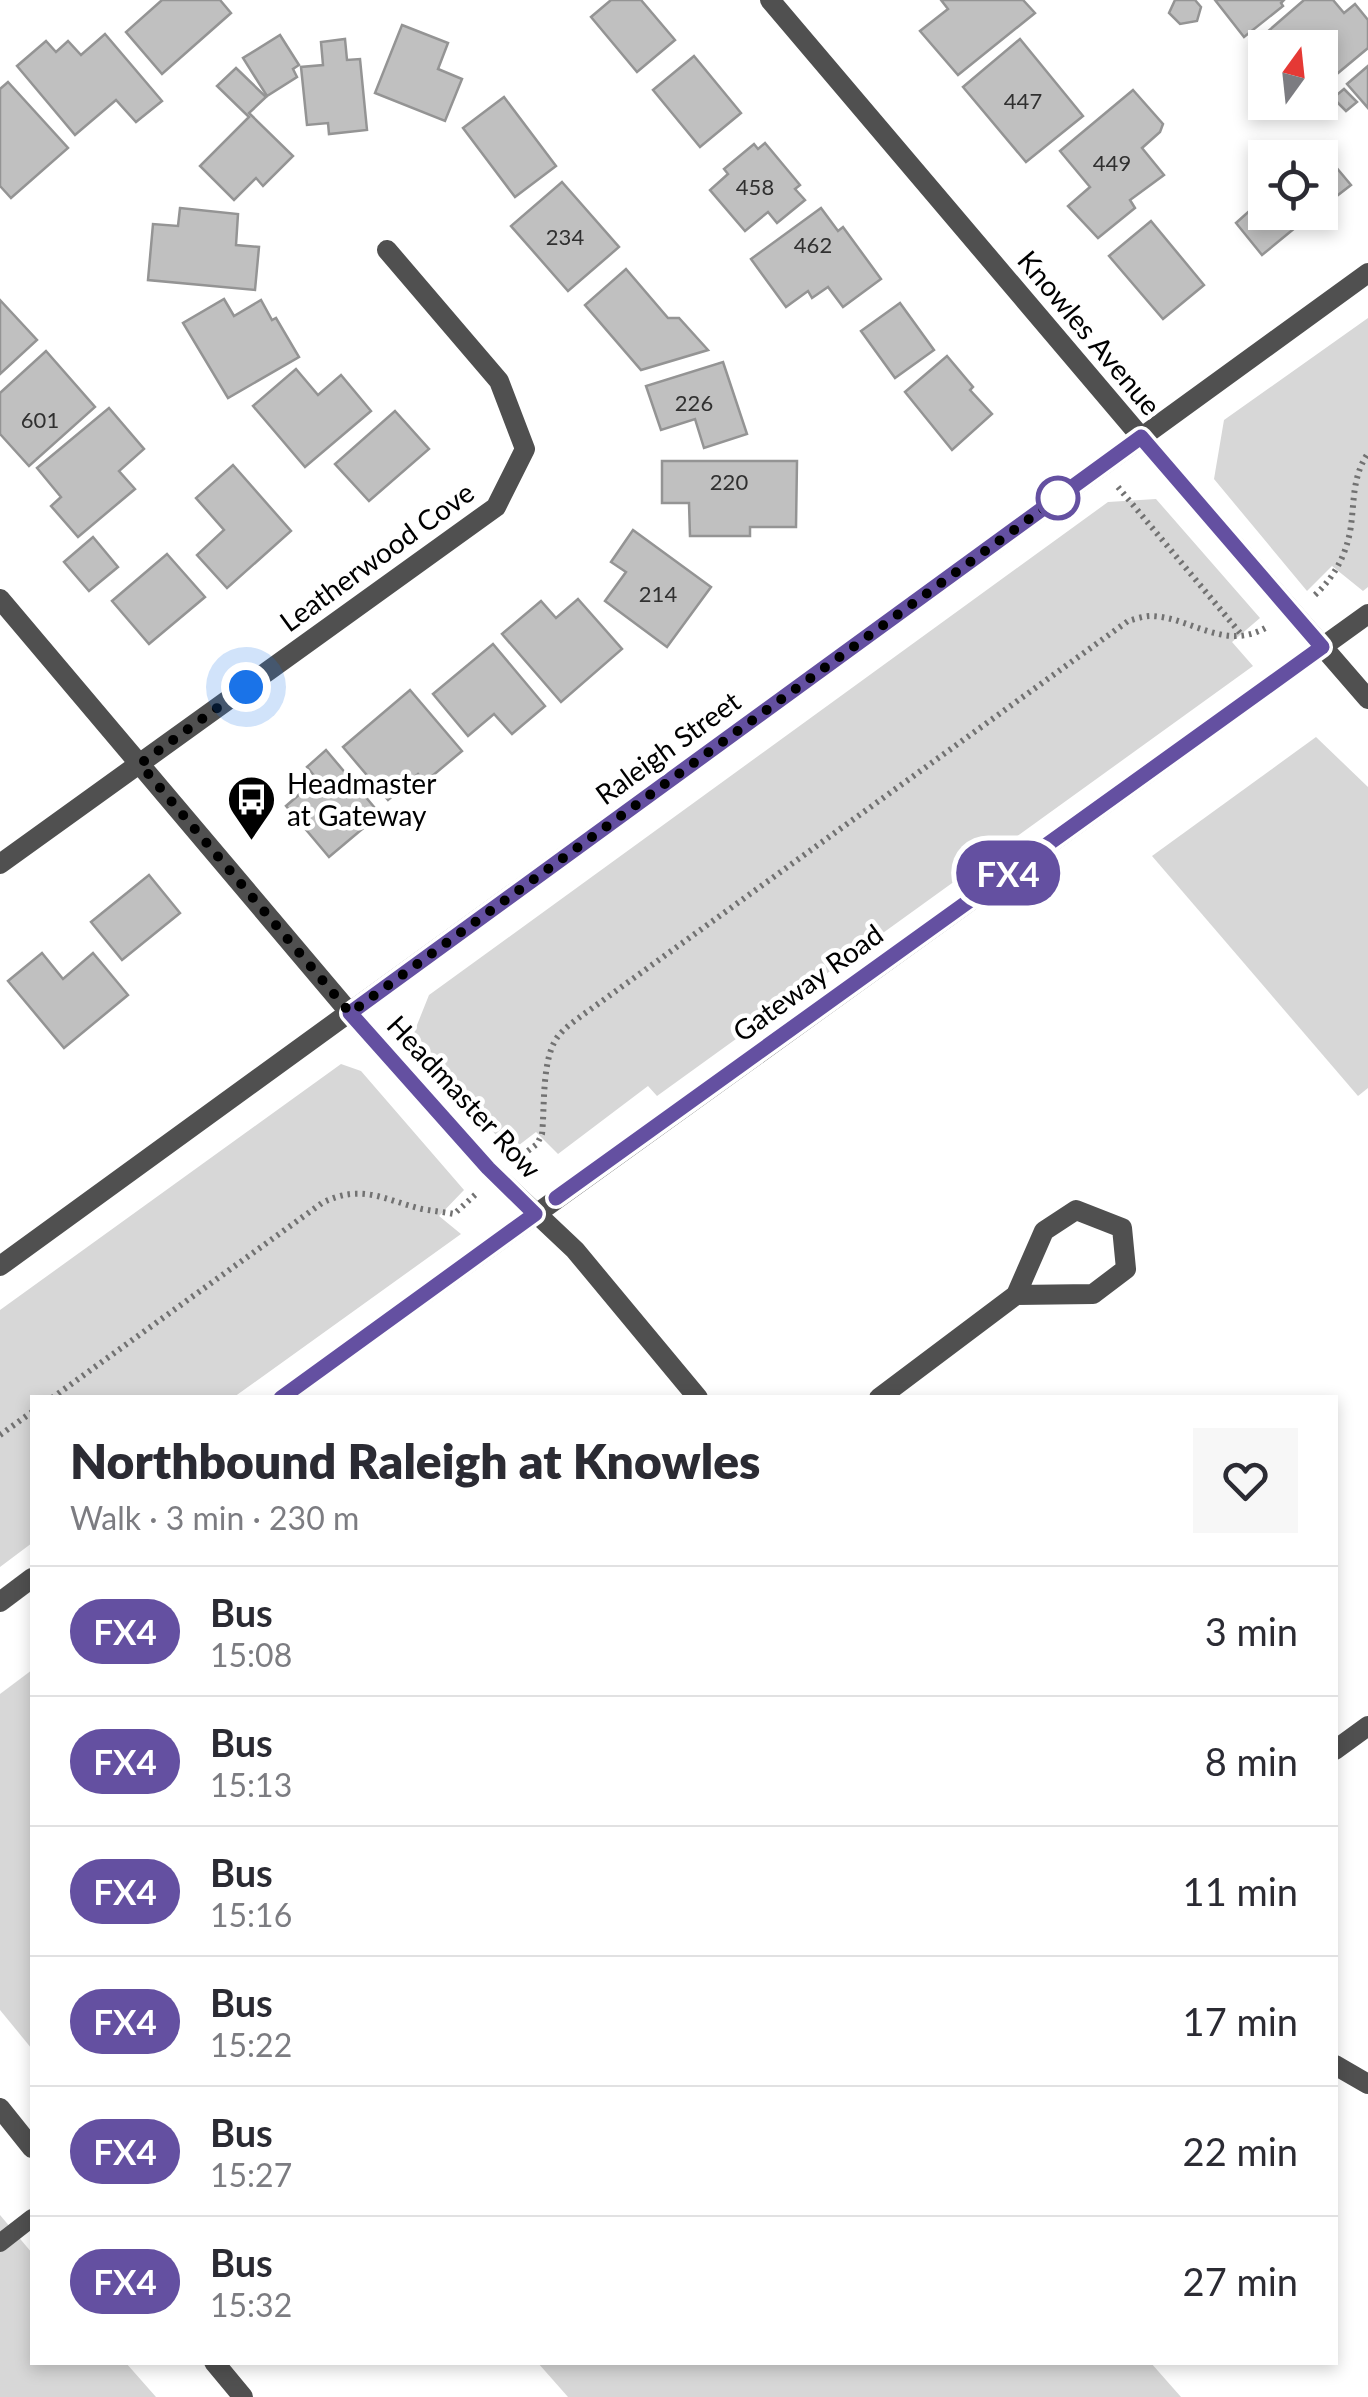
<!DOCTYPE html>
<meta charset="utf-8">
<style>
body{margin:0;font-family:Lato,sans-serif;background:#f7f7f7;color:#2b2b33;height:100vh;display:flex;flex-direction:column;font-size:38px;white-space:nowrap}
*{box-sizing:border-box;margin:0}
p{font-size:32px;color:#7c7c81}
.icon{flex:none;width:55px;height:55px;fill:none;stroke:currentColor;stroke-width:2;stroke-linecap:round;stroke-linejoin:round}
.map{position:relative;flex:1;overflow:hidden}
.drawer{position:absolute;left:30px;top:1395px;width:1308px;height:970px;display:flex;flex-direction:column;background:#fff;border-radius:0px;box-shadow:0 5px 15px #0003}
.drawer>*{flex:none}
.badge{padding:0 20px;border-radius:32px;font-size:35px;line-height:65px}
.needle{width:65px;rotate:15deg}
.controls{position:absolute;left:1248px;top:30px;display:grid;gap:20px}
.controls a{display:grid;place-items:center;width:90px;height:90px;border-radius:0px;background:#fff;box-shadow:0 5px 15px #0003;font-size:50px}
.you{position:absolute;width:50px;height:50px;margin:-25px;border:8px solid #fff;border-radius:50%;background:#1a73e8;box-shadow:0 0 0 15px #1a73e833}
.map>.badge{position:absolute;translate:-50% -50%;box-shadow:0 0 0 5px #fff}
.round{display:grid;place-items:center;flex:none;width:105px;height:105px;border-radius:0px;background:#f7f7f7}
.overview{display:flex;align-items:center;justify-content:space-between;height:170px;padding:0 40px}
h1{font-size:48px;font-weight:800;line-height:75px}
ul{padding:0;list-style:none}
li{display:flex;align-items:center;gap:30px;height:130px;padding:0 40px;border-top:2px solid #e1e1e2}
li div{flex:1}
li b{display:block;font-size:38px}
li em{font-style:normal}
li .badge{min-width:110px;font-weight:700;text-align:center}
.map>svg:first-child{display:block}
.green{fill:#d7d7d7}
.building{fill:#c0c0c0;stroke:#949494;stroke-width:2.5}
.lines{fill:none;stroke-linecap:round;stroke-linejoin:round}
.path{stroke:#727272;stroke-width:6;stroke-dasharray:2.5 5;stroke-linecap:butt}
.service{stroke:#505050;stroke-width:18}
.minor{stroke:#505050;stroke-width:20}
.tertiary{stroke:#505050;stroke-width:20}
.line-casing{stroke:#fff;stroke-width:22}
.line{stroke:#6450a1;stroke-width:15}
.walk{stroke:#000;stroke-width:10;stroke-dasharray:0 18}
.stop-dot{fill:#fff;stroke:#6450a1;stroke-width:5}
.labels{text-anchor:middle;stroke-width:9;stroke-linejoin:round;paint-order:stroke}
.number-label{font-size:22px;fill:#303030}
.street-label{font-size:28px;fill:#000;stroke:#fff}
.poi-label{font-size:28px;fill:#000;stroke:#fff;text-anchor:start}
</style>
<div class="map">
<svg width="1368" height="2397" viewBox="0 0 1368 2397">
<rect width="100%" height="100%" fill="#fff"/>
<!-- green -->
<g class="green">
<path d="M1368 318V587L1363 591 1332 566 1307 591 1214 479 1224 420Z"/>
<path d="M1156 499 1260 618 1232 642 1253 666 657 1096 648 1086 558 1154 536 1132 510 1152 413 1035 429 995 1108 502Z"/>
<path d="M1316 737 1368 787V1088L1358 1096 1152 856Z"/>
<path d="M341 1064 361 1071 464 1190 439 1216 461 1234 234 1397 32 1398V1543L0 1567V1310Z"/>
<path d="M32 1670V2049L0 2010V1694Z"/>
<path d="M0 2215 32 2253V2362L126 2363 156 2397H0Z"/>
<path d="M538 2363H1151L1181 2397H568Z"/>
</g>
<!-- building -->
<g class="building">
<path d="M162 0H220L231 13 162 74 126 32Z"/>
<path d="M611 0H641L675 40 637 72 591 17Z"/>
<path d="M941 0H1023L1035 13 958 75 920 31 948 9Z"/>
<path d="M1175 0H1195L1201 7 1197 21 1180 24 1169 13Z"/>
<path d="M1215 0H1284L1281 3 1283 6 1244 37Z"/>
<path d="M1304 0H1333L1344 13 1355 4 1368 20V48L1320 88V48H1278L1266 33Z"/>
<path d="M402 25 448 43 438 69 462 79 445 121 375 93Z"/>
<path d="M105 34 162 101 136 122 116 100 75 135 17 66 46 41 56 52 68 41 81 55Z"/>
<path d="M280 35 299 65 293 69 297 77 267 96 243 58Z"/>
<path d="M345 39 347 60 360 59 367 130 329 134 328 123 307 125 301 67 323 65 321 42Z"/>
<path d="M1020 39 1083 116 1026 162 963 87Z"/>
<path d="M694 56 741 113 700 147 653 90Z"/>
<path d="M1368 66V108L1347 84Z"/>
<path d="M236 68 266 97 249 113 293 156 263 186 256 178 234 200 200 166 249 117 217 86Z"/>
<path d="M8 82 68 148 11 198 0 186V89Z"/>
<path d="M1344 89 1357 102 1346 111 1333 98Z"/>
<path d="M1133 90 1163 124 1160 132 1142 148 1164 175 1130 200 1135 208 1098 238 1068 206 1090 187 1060 151Z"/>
<path d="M504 97 556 166 515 197 463 128Z"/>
<path d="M765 143 800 185 795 189 805 200 777 223 768 212 745 231 710 190 728 174 724 169 754 144 758 149Z"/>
<path d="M1268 143 1280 156 1265 158V164L1256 153Z"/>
<path d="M1325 154 1351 185 1320 209V158Z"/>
<path d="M562 182 619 247 568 291 511 226Z"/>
<path d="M1265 197V212H1283L1296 227 1262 255 1236 223Z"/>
<path d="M180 208 238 214 236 245 259 247 255 290 148 280 153 224 178 226Z"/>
<path d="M821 208 838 231 843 227 881 279 843 307 828 287 812 298 808 291 786 307 751 259Z"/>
<path d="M1151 221 1204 285 1163 319 1109 256Z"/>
<path d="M626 269 668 318H679L708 350 641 370 585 305Z"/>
<path d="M224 299 234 316 261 300 272 320 276 318 299 357 228 398 183 323Z"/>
<path d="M0 300 37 340 0 374Z"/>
<path d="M900 303 934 350 895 378 861 331Z"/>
<path d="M46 351 95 407 29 466 0 434V393Z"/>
<path d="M947 356 973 387 970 390 992 414 952 450 905 392Z"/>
<path d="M723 362 747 434 704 448 695 419 661 430 646 386Z"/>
<path d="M296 369 318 395 341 375 371 411 305 467 253 406Z"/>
<path d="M109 408 144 449 119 471 135 489 78 537 51 506 61 497 37 468Z"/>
<path d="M395 411 429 449 369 501 335 464Z"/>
<path d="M662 461H797L796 527H750V536H690L689 503H662Z"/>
<path d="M233 465 291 531 227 588 197 555 224 530 196 498Z"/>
<path d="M633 530 711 587 667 647 605 601 626 572 611 562Z"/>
<path d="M93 537 118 567 89 591 64 562Z"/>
<path d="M167 554 205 597 149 644 112 601Z"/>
<path d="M578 599 622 649 561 702 502 634 541 601 556 618Z"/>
<path d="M493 644 545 706 512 734 494 714 468 736 433 694Z"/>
<path d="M410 690 462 751 425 782 418 774 388 800 343 747Z"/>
<path d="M326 750 380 814 329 857 286 806 317 779 307 767Z"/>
<path d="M149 875 180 913 122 960 91 922Z"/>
<path d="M42 953 63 979 93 953 128 995 64 1048 8 981Z"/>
</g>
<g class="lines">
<!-- path -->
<g class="path">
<path d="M1118 487 1241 634"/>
<path d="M1315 595C1334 577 1345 557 1350 532 1355 503 1351 479 1368 453"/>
<path d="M516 1160 537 1144 542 1134C545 1107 541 1054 560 1034 567 1026 576 1020 584 1014L1128 621C1135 619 1144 616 1151 616 1191 617 1225 652 1267 627"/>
<path d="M52 1398 322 1203C361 1183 385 1200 422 1209 433 1211 444 1212 454 1214L476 1194"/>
<path d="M0 1435 32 1412"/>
</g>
<!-- service -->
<path class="service" d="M0 2243 32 2218"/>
<!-- minor -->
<g class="minor">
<path d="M770 0 1141 437 1368 699"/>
<path d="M0 864 496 507 525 449 499 381 387 250"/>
<path d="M879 1398 1016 1295 1044 1231 1076 1210 1122 1228 1126 1269 1093 1294 1016 1295"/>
<path d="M1335 1750 1368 1726"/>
</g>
<!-- tertiary -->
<g class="tertiary">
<path d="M0 599 350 1013 488 1168 575 1250 698 1398"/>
<path d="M0 1266 1368 273"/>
<path d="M281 1398 1368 614"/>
<path d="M0 1602 32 1578"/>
<path d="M1335 2065 1368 2084"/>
<path d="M0 2108 32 2148"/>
<path d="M214 2362 243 2397"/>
</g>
</g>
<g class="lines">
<defs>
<path id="line" d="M281 1398 535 1214 488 1168 350 1013 1141 437 1322 647 556 1198"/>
</defs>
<!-- line casing -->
<use href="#line" class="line-casing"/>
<!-- line -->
<use href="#line" class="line"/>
<!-- walk -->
<path class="walk" d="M246 687 140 764 350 1013 1069 490 1058 498"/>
</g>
<!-- icons -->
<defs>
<symbol id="bus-pin" viewBox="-11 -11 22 30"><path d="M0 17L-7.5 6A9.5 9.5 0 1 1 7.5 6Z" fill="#000" stroke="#fff"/><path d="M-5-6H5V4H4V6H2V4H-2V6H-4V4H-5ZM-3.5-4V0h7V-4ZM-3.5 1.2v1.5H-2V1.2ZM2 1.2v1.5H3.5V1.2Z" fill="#fff"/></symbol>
</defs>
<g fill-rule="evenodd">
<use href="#bus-pin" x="224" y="772" width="55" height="75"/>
</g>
<!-- markers -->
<circle class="stop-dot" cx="1058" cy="498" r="20"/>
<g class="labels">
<!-- number labels -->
<g class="number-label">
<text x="1023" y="109">447</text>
<text x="1112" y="171">449</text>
<text x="755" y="195">458</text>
<text x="565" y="245">234</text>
<text x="813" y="253">462</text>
<text x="694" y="411">226</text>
<text x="40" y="428">601</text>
<text x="729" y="490">220</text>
<text x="658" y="602">214</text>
</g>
<!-- street labels -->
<g class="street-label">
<text transform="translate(1089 333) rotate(50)" y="10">Knowles Avenue</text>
<text transform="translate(377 557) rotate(-36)" y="10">Leatherwood Cove</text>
<text transform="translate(668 748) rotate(-36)" y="10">Raleigh Street</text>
<text transform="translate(808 983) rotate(-36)" y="10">Gateway Road</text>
<text transform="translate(464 1097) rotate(47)" y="10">Headmaster Row</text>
</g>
<!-- poi labels -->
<g class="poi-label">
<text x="287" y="794">Headmaster<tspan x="287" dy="32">at Gateway</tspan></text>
</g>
</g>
</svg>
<div class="controls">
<a><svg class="needle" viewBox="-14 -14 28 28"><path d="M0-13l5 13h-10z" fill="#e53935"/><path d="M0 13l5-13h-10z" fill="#7c7c81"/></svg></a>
<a><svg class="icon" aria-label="locate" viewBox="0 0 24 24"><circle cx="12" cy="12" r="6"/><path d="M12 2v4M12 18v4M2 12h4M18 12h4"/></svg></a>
</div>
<div class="you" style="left:246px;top:687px"></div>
<b class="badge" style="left:1008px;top:873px;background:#6450a1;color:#fff">FX4</b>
<section class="drawer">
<div class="overview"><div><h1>Northbound Raleigh at Knowles</h1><p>Walk · 3 min · 230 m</p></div><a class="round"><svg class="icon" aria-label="heart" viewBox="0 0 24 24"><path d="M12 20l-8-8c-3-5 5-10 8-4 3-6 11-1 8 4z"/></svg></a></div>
<ul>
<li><span class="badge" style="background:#6450a1;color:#fff">FX4</span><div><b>Bus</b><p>15:08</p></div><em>3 min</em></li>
<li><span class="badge" style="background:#6450a1;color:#fff">FX4</span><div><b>Bus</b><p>15:13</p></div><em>8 min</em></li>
<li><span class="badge" style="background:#6450a1;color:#fff">FX4</span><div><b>Bus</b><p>15:16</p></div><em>11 min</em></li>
<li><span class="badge" style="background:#6450a1;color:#fff">FX4</span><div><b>Bus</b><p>15:22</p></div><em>17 min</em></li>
<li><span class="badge" style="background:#6450a1;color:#fff">FX4</span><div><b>Bus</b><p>15:27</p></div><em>22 min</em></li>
<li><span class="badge" style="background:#6450a1;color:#fff">FX4</span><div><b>Bus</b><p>15:32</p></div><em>27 min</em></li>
</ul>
</section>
</div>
